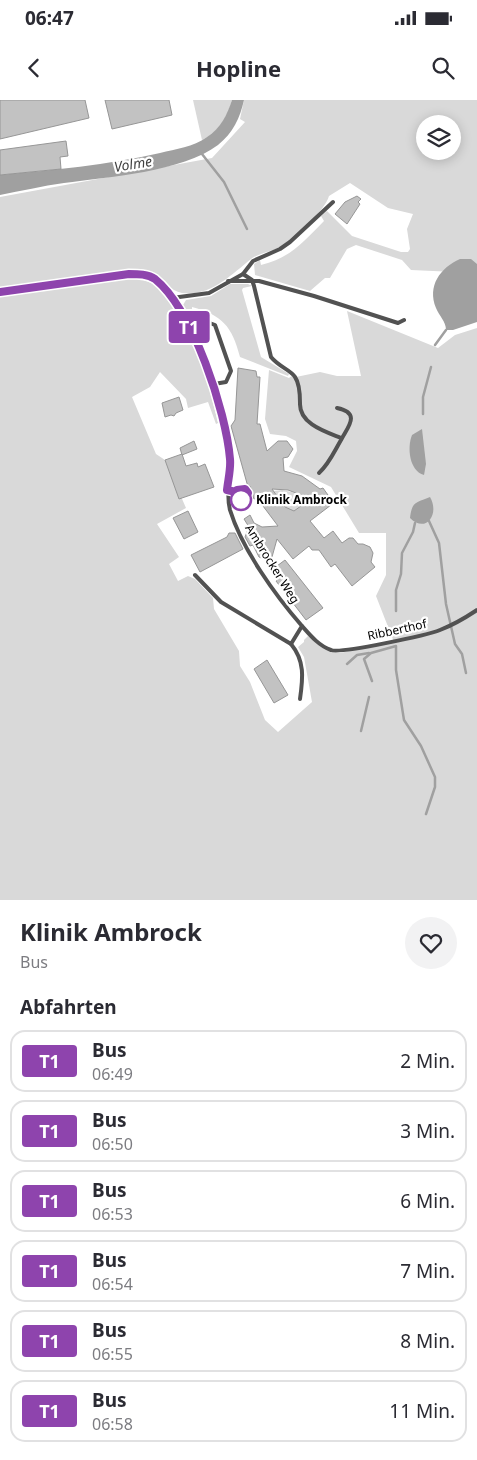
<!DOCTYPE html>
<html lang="de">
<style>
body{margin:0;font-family:"Noto Sans",sans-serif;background:#f2f2f3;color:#2b2b33;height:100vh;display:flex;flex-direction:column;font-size:19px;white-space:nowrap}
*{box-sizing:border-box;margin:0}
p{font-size:16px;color:#7c7c81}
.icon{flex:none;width:28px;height:28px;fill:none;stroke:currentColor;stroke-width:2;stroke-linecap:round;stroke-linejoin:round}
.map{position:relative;height:800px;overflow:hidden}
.panel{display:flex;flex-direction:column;background:#fff;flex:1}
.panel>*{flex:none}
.badge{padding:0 10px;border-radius:4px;font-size:18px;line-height:32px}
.fabs{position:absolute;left:416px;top:15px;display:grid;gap:10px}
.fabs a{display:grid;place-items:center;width:45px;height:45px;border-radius:50%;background:#fff;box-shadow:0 2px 12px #0003;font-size:25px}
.map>.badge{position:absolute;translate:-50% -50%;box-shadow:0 0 0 2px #fff}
h2{padding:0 20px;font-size:19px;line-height:45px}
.round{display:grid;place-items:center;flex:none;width:52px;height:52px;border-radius:26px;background:#f2f2f3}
.summary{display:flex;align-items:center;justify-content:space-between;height:85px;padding:0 20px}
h1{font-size:24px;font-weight:700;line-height:38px}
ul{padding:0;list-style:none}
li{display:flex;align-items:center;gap:15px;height:62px;margin:0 10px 8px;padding:0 10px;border:2px solid #e1e1e2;border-radius:15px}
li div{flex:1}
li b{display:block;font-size:19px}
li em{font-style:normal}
li .badge{min-width:55px;font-weight:700;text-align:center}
.status{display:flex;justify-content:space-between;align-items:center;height:35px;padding:0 25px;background:#fff;direction:ltr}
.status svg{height:14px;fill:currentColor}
header{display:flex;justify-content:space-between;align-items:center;height:65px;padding:0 20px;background:#fff;font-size:22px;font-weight:700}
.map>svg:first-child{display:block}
.green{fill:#d9d9d9;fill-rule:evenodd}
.water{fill:#a0a0a0}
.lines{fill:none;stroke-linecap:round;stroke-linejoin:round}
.stream{stroke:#a0a0a0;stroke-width:2.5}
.building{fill:#c2c2c2;stroke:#969696;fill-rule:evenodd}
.service{stroke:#525252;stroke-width:4}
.line-casing{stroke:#fff;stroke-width:11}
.line{stroke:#8e44ad;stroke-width:8}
.stop-dot{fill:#fff;stroke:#8e44ad;stroke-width:2.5}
.labels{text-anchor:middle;stroke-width:4.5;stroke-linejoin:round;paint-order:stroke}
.stop-label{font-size:12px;font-weight:bold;fill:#000;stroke:#fff;text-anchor:start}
.street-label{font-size:12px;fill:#000;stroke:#fff}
.water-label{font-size:14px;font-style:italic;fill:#414141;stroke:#fff}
</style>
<div class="status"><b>06:47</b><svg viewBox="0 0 49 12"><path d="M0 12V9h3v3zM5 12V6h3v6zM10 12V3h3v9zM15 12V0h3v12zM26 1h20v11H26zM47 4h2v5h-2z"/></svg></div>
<header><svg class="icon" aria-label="back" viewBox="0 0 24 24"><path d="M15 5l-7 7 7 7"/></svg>Hopline<svg class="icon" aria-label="search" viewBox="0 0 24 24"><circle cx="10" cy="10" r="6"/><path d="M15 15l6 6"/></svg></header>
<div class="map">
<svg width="477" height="800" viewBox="0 0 477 800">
<rect width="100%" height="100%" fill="#fff"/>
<!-- green -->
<g class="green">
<path d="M193 0H232C227 18 219 31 202 40Z"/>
<path d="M244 0H477V173L411 170 402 160 356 145 347 149 330 178H325L310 191 255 175 254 164 260 160 261 165C292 157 303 142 324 121L321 116 327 111 352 136 401 152H408L410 149 407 129 413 114 388 108 350 83 329 96C325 111 291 142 276 149 268 152 258 154 251 159 231 175 210 197 182 193 170 191 164 179 154 174 150 171 145 170 140 169L0 189V97L212 58 245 22 240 19ZM425 24H452V51H425Z"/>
<path d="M131 177C141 179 149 181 156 186 188 209 210 286 218 323L216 324 208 302 188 308 186 299 160 272 150 287 132 297 156 354 165 360 186 408 157 424 179 457 169 464 178 481 188 476 195 479 213 498 214 509 239 551 240 566 250 582 265 620 278 632 312 602 304 557 298 547 304 542V540L308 536 331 552 340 553 394 542 376 496 386 475V433H359L331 387 289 367 297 351 296 341 286 336 270 334 265 319 269 270 289 278 294 274 296 277 320 272 337 276H361L347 211 438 248 455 235 477 228V800H0V195Z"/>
<path d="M230 184H248L252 186 243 188 242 190 261 257 289 274 288 276 240 257C232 226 222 215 192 207V215H187L183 205 186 200 211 196Z"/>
<path d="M282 390 296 393 307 402 294 412 285 407 274 391Z"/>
</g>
<!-- water -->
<g class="water">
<path d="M232 0H244C240 18 233 33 218 45 182 72 108 77 64 83 42 86 21 91 0 95V75C53 70 107 65 160 53 176 49 193 47 207 37 221 28 227 15 232 0Z"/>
<path d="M460 159H471L477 164V222L453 230H446C446 221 439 216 436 208 427 186 440 168 460 159Z"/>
<path d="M422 329 426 364 424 375C409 371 407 347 412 335Z"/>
<path d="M430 397C440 414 426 434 410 418 412 400 417 403 430 397Z"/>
</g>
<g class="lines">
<!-- stream -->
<g class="stream">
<path d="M202 54 224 82 247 129"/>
<path d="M435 245 446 230"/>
<path d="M423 314V297L431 267"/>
<path d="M429 421 439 443 446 504 455 544 462 554 466 573"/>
<path d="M396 511V490L401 474 402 453 413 432 415 423"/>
<path d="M347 564 357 555 369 553"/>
<path d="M372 581 364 559 371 553 396 546V570L404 620 421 646 435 677V687L426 714"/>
<path d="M361 631 369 597"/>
</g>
</g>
<!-- building -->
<g class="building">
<path d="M0 0H85L89 18 0 39Z"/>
<path d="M105 0H169L172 15 112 29Z"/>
<path d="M66 41 68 56 60 57 61 69 0 75V50Z"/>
<path d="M357 96 361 99 358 102 360 104 347 124 335 114 345 102Z"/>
<path d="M238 268 256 271 257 277H260L257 324H260L267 351 278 341H287L293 349 288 357 283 358 284 371 302 376 320 389 323 388 328 395 324 398 331 405 310 421 324 438 333 431 342 443 349 438H353L358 444H363L370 447 373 453 371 462 375 467 352 486 335 464 331 467 319 450H312L309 446 293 459 277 439 272 457 277 466 285 460 323 508 306 520 276 481 278 479 264 459 259 457 253 445 250 446 245 437 249 427 244 419 250 415 254 423 262 427 278 426 257 398 254 399 250 386 248 387 231 326 235 320ZM272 389 288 390 296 393 308 401 294 411 285 407Z"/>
<path d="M179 297 183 310 176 313 174 316 171 315 165 317 162 303Z"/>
<path d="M194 341 197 349 182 355 180 348Z"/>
<path d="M182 354 186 366 197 363 198 367 205 364 214 387 179 399 165 360Z"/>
<path d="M188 411 198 432 184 439 173 418Z"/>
<path d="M229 433H235L243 449 200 472 191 455 227 437Z"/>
<path d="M267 560 288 595 274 603 254 569Z"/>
</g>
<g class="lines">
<!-- service -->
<g class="service">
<path d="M243 174 252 180 254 186 271 257C279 267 291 270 295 277 300 284 300 295 300 303 299 324 326 332 341 338"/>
<path d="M228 181H259L314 196 398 223 404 220"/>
<path d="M0 192 129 174C138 174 148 174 155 179 196 211 223 308 230 358 232 376 225 392 230 410 242 449 275 495 302 526L291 544 221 502 195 475"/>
<path d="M172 198 209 193 243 174 253 161 280 149 290 142 333 102"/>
<path d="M187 223 199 219 215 225 231 271 226 282 214 284"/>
<path d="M319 373C329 364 334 352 341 340 347 328 362 313 337 308"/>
<path d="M227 390 236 392 243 388 247 391 248 396 241 400 236 397V392"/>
<path d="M302 526C310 535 319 546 331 550 340 554 428 535 440 530 453 525 465 518 477 510"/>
<path d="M291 544C305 561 303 578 300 599"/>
</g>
</g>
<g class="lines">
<defs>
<path id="line" d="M0 192 129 174C138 174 148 174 155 179 193 210 226 311 230 359 231 369 228 380 227 390L236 392 238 399 246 398 248 393 245 389 237 390"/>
</defs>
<!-- line casing -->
<use href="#line" class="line-casing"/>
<!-- line -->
<use href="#line" class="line"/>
</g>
<!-- markers -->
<circle class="stop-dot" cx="241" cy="400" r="10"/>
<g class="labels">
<!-- stop labels -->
<g class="stop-label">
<text x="256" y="404">Klinik Ambrock</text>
</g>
<!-- street labels -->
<g class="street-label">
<text transform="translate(272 464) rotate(58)" y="4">Ambrocker Weg</text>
<text transform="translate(397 530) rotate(-12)" y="4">Ribberthof</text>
</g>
<!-- water labels -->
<g class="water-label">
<text transform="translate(133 64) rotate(-9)" y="5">Volme</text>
</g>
</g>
</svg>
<div class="fabs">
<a><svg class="icon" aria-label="layers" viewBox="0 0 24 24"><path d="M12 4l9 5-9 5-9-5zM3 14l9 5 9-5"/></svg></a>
</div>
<b class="badge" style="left:189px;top:227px;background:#8e44ad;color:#fff">T1</b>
</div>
<section class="panel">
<div class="summary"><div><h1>Klinik Ambrock</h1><p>Bus</p></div><a class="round"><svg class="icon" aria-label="heart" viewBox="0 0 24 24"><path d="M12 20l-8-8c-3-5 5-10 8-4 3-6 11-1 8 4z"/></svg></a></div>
<h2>Abfahrten</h2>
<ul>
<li><span class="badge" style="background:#8e44ad;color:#fff">T1</span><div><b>Bus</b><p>06:49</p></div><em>2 Min.</em></li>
<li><span class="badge" style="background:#8e44ad;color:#fff">T1</span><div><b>Bus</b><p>06:50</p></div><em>3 Min.</em></li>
<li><span class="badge" style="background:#8e44ad;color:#fff">T1</span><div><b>Bus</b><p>06:53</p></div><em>6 Min.</em></li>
<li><span class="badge" style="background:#8e44ad;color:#fff">T1</span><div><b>Bus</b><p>06:54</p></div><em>7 Min.</em></li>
<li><span class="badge" style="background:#8e44ad;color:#fff">T1</span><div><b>Bus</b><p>06:55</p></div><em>8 Min.</em></li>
<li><span class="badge" style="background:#8e44ad;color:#fff">T1</span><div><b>Bus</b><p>06:58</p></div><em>11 Min.</em></li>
</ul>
</section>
